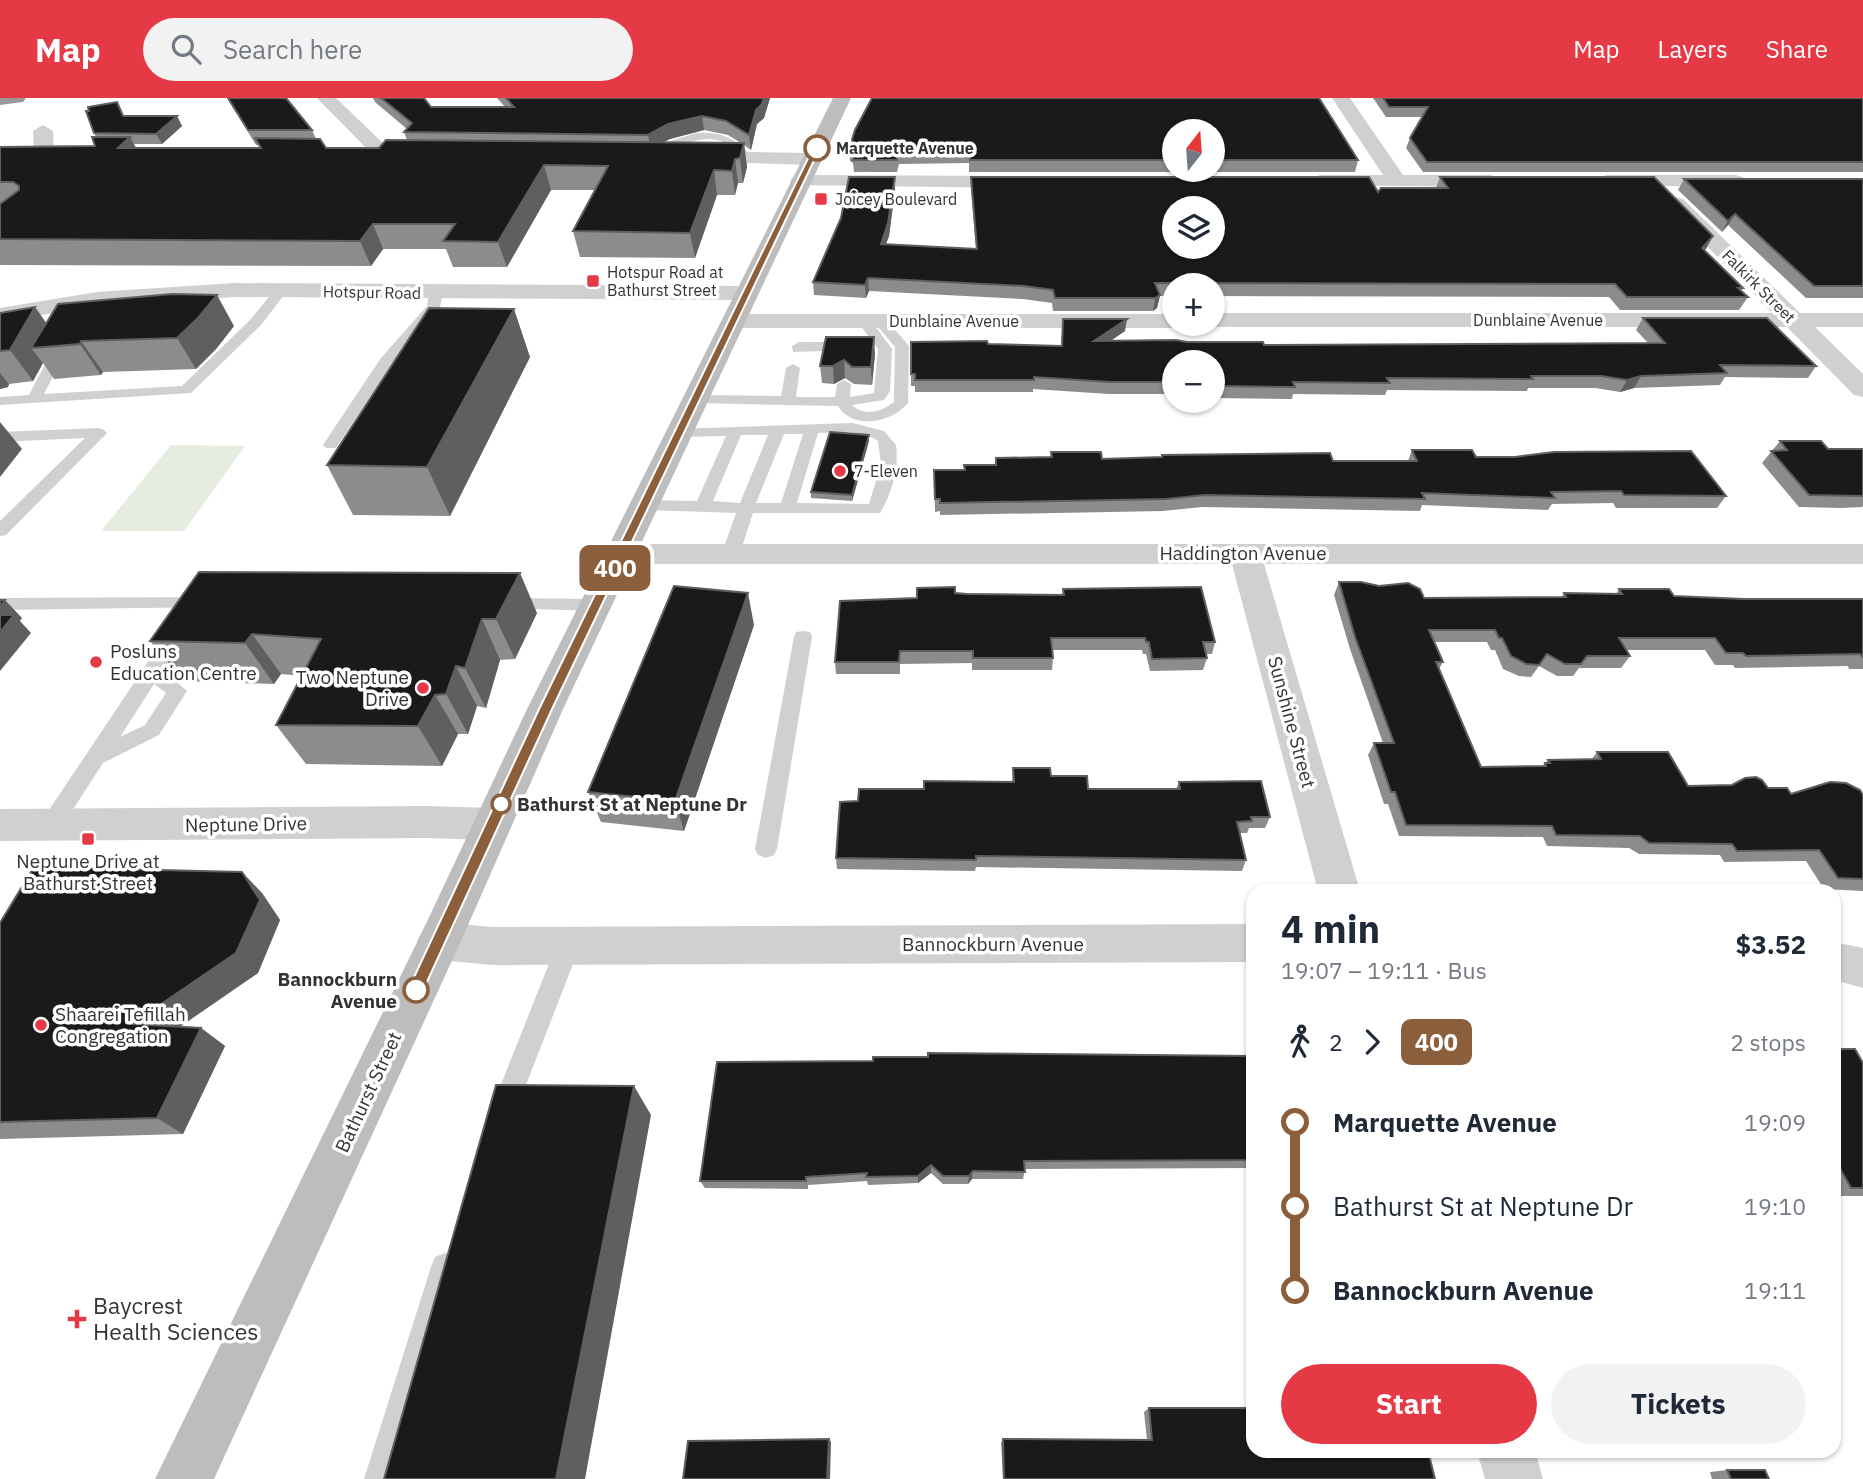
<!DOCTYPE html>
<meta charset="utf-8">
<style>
body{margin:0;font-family:"IBM Plex Sans",sans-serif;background:#f2f2f3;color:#1f2937;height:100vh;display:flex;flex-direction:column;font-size:26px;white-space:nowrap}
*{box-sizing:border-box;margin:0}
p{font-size:23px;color:#747a83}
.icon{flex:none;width:38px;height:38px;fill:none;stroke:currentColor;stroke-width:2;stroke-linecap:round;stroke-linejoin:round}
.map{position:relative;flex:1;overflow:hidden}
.panel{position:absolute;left:1246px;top:786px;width:595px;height:574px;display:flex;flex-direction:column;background:#fff;border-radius:21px;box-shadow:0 2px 5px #0004}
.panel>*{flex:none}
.badge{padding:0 14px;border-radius:10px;font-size:24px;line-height:46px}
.needle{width:46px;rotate:17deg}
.controls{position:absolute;left:1162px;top:21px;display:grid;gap:14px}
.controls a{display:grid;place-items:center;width:63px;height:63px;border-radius:50%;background:#fff;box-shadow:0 2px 5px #0004;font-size:35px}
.map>.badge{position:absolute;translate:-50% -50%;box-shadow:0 0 0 4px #fff}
.legs{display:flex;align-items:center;gap:10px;height:77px;padding:0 35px;font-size:23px}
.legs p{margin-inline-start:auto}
.summary{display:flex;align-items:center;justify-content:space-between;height:119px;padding:0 35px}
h1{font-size:38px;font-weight:800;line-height:52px}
.action{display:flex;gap:14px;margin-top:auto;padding:14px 35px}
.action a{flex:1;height:80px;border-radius:42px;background:#e63946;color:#fff;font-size:28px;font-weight:800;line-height:80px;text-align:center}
.action a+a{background:#f2f2f3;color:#1f2937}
ul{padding:0 35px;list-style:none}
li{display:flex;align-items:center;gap:24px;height:84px;font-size:26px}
li i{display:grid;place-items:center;width:10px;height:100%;margin:0 9px;background:currentColor}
li i::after{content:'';width:18px;height:18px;margin:-9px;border:5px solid;border-radius:50%;background:#fff}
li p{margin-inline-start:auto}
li:first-child i{background:linear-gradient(#0000 50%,currentColor 0)}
li:last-child i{background:linear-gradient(currentColor 50%,#0000 0)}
header{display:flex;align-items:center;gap:42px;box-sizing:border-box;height:98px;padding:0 35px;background:#e63946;color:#fff}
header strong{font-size:33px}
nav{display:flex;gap:38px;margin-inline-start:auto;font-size:24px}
.search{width:490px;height:63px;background:#f2f2f3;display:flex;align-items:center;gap:18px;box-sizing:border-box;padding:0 24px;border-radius:38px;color:#747a83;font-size:26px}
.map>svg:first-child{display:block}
.green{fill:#e6ecdf}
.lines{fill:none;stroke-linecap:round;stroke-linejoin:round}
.service{fill:#d0d0d0;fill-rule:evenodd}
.minor{fill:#d0d0d0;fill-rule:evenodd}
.secondary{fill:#bdbdbd;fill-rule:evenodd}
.motorway{fill:#9a9a9a;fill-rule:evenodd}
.wall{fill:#8c8c8c;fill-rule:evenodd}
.shaded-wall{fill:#5f5f5f}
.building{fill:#1a1a1a;stroke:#5f5f5f;stroke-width:2;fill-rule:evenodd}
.line-1{fill:#8b5e3c;stroke:#fff;stroke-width:2}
.stop-1-dot{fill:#fff;stroke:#8b5e3c;stroke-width:3.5}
.poi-dot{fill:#e63946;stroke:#fff;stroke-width:2.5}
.labels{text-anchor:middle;stroke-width:7;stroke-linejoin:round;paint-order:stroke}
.far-stop-label{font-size:16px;font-weight:bold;fill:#333;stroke:#fff;text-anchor:start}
.far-poi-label{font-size:16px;fill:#333;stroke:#fff;text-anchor:start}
.far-street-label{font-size:16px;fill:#333;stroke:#fff}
.street-label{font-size:19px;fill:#333;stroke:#fff}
.poi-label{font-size:19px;fill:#333;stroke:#fff;text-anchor:start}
.stop-label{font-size:19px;font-weight:bold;fill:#333;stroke:#fff;text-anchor:start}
.near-poi-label{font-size:23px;fill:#333;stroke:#fff;text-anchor:start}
</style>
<header>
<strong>Map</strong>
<div class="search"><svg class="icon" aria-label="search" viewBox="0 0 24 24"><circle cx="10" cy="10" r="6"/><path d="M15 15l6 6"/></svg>Search here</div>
<nav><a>Map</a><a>Layers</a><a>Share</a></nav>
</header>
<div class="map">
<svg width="1863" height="1381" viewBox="0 0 1863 1381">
<rect width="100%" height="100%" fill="#fff"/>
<!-- green -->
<path class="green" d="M171 347 245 348 184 433H101Z"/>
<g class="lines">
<!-- service -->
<g class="service">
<path d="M696 35C722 33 737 41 753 60L744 62C738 56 732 47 723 44 696 31 657 66 644 57L673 42Z"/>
<path d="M281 189 287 193 261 227 191 295 0 307V299L29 297 53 251 60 247 67 251 44 296 182 288 251 221 276 190Z"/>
<path d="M436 191 443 195 440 209 392 265 336 350H326L323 347 381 260 427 208 429 195Z"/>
<path d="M864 219 869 220 892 251 890 293 884 302 852 307C865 319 881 314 894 304L895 249 873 223 880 219 885 220 909 248 908 305C893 324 853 333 838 308L697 305 690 301 697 297 781 298 786 270 793 266 800 270 796 299H835L837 286 844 282 851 286 850 299 874 295 878 251 857 223Z"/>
<path d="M799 244H852L859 248 852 252 793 254 792 248Z"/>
<path d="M853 325 884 333 896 347C899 370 892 395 880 415H753L740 455 731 461 722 455 736 415 646 412 638 407 646 402 697 403 726 338 681 339 676 337 673 334 676 331ZM818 335C838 335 861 331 878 343L881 366 869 406 797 405ZM784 336H803L781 405H756ZM741 337H768L740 405 713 403Z"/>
<path d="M99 330 104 332 107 335 104 338 6 437 0 438V423L85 340 0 344V334Z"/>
<path d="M204 499 210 501 213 505 210 509 0 512V500Z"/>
<path d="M506 500 597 501 606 507 597 513 500 510 497 506 500 502Z"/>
<path d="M177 530 184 531 186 536 163 572 187 593 159 637 103 665 59 733 51 736 43 733 40 727 43 721 170 531ZM154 586 166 595 145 627 120 639Z"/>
<path d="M803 533 810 534 812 539 777 751 774 757 766 760 758 757 755 751 794 539 796 534Z"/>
<path d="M568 838 576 841 580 848 512 1023 503 1027 494 1023 490 1014 556 848 560 841Z"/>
<path d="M445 1155 455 1159 459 1169 396 1381H364L431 1169 435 1159Z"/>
</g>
<!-- minor -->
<g class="minor">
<path d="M317 0H336L389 51 392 55 389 59H375Z"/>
<path d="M1332 0H1350L1403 77H1491L1498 79 1501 83 1498 87 1491 89 1313 87 1310 83 1313 79 1320 77H1383Z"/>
<path d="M43 27 53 33 54 53 44 59 34 53 33 33Z"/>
<path d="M694 53 811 55 818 57 821 61 818 65 811 67 687 63 684 59 687 55Z"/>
<path d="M800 77 1022 78 1029 80 1032 84 1029 88 1022 90 793 87 790 83 793 79Z"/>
<path d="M1607 77H1736L1743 79 1746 83 1743 87 1736 89 1600 87 1597 83 1600 79Z"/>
<path d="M1676 99 1683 101 1800 215H1863V229H1815L1863 276V299L1854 297 1787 229H1213L1203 226H1213V215H1772L1669 109 1665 105 1669 101Z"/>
<path d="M234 185 746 188 754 190 758 195 754 200 746 202 234 199 97 208 0 224V210L97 194Z"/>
<path d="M734 216H1174V226H1184L1174 230H734L725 228 722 223 725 218Z"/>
<path d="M622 446H1863V466H1264L1360 793H1318L1232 466H622L611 463 606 456 611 449Z"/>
<path d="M426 708 492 710 506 715 512 726 506 737 492 742 426 740 0 743V711Z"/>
<path d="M439 824 492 829 1253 826V864L492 867 439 862 424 856 417 843 424 830Z"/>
<path d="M1834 844 1863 850V890L1834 882Z"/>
<path d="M1477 1353H1535L1543 1381H1485Z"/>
</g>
<!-- secondary -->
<path class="secondary" d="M833 0H851L564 609 461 843 214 1381H155L424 830 528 609Z"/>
<!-- motorway -->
<path class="motorway" d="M0 0H26L23 4 0 7Z"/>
</g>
<!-- wall -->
<g class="wall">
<path d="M227 0H286L312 32 316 41 326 50H379L407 42 404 34 407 31 375 4 373 0H424L431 9H505L497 0H770L764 20 757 26 751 52 744 47 747 69 743 85H738L735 97H717L695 160 580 159 573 133 595 92H551L507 169H453L446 151H383L371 168 0 167V49L95 48 96 39 94 35 124 18H177L182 28 162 46H134L136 50H260L258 47H256ZM704 32 728 37 741 45 663 44 670 41Z"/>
<path d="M872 0H1319L1358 62 1355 74H969V65L899 66 897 74H854L853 65 850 63 849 51 855 32ZM1174 33H1213V72H1174Z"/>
<path d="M1373 0H1863V74H1423L1406 50 1410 40 1422 19H1386Z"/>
<path d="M971 79 1378 94 1436 90 1440 79 1713 138 1704 152 1743 190 1741 193 1748 199 1739 212H1620L1609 199 1213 198V187H1174V198H1160L1157 210 1153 213H1053L1052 205 1023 201 869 193 866 200 814 197 813 184 895 92 889 138 886 146 976 151 971 92Z"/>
<path d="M1684 81H1863V200H1806L1728 127 1722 134 1678 92Z"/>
<path d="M35 209 46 225 234 228 216 251 196 271 103 274 101 277 54 281 43 265 33 283 9 286 8 289 0 291V215Z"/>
<path d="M1643 220 1816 268 1808 280 1725 279 1720 287 1634 290 1620 294 1595 290H1528L1527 293 1387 292 1385 297 1293 296 1292 301 1213 300V264H1174V296H1109L1033 291V294H915V288H911V276L988 246 1061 248 1063 221 1125 233 1110 243 1264 247 1648 245 1636 232Z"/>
<path d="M875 256 872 287 854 286 845 280 834 286 822 285 820 268Z"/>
<path d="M530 259 450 418 353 417 327 367Z"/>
<path d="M869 343 852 403 811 400V394Z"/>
<path d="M1780 343 1828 351H1863V408L1862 409 1841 410 1799 409 1762 365Z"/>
<path d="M1412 352 1476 359 1726 398 1717 410H1616L1613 405 1552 406 1548 412 1422 407 1420 413 1202 409 1163 413 940 417V413L935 414 934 372H964L995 367 996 360 1050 359 1051 354 1102 361 1161 359 1162 357 1333 363H1408Z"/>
<path d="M1339 484 1424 500 1562 499 1564 495 1616 496 1619 491 1674 498 1744 501H1863V571H1849L1848 568 1735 570 1733 567H1715L1705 552H1626L1630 558 1621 570H1579L1573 578H1557L1539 568 1531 579 1519 578 1503 571 1495 552H1491L1487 544H1435L1443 564 1439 571 1481 669 1542 668 1548 662 1592 661 1597 654 1688 688 1768 690 1791 696 1863 697V793L1824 791 1806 763 1724 764 1720 757 1639 756 1629 750 1547 748 1543 739 1399 738 1388 706H1384L1368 657 1374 645H1383L1350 551 1334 497Z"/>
<path d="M1063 491 1215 544 1212 556H1206L1207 560 1203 572 1150 573 1146 556H1143L1142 552H1053V560L1052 572H972V565L900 566V576H836L835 564 917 500 955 495 1062 497Z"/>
<path d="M537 515 515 561 500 562 486 610 477 608 468 636H458L442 668 306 666 276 627 302 578 281 576 274 586 183 583 150 543Z"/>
<path d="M754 527 684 733 601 724 588 694Z"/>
<path d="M1013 670 1051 678 1088 691H1176L1179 684 1270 719 1265 730H1249L1247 735H1240L1246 762 1242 773 976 769 975 773 837 771 836 760 858 703 924 691 1012 684Z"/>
<path d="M262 795 280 822 258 875 180 929 201 930 225 948 183 1036 0 1041V825Z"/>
<path d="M1834 951 1863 965V1098H1834Z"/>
<path d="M1253 958V1070L1025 1071 1023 1081H972L968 1086H943L931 1075 918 1085 868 1087 867 1083 808 1087V1091L705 1090 700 1083 873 963 928 959Z"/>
<path d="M1149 1310 1253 1353 1435 1381H1003L1001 1345 1003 1341 1147 1342 1144 1314Z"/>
<path d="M1727 1372 1769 1381H1712L1710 1374Z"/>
</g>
<!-- shaded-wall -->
<g class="shaded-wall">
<path d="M764 0H770L764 20 757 26 751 52 749 37 756 12Z"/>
<path d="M177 18 182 28 162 46 156 36Z"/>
<path d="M702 18 704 32 670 41 651 51 648 37 668 26Z"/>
<path d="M130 39 143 63 118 50Z"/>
<path d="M744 45 747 69 743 85 740 60Z"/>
<path d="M735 61 738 85 735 97 732 73Z"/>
<path d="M544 67 551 92 507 169 498 144Z"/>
<path d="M714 72 717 97 695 160 690 135Z"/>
<path d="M895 79V92L889 138 881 159V146Z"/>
<path d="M1735 116 1728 127 1722 134 1728 123Z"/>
<path d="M373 126 383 151 371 168 360 143Z"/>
<path d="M1713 138 1706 151 1695 162 1702 150Z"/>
<path d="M868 180 869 193 866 200 865 187Z"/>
<path d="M217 197 234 228 216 251 196 271 177 240Z"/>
<path d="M1160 197 1157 210 1153 213 1155 200Z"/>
<path d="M35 209 56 239 31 250 43 265 33 283 10 252Z"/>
<path d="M514 211 530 259 450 418 427 369Z"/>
<path d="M1127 221 1125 233 1093 255 1094 243Z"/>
<path d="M874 239 875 256 872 287 871 269Z"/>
<path d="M81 243 103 274 101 277 80 246Z"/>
<path d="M844 262 845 280 834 286 833 268Z"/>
<path d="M0 275 9 286 8 289 0 291Z"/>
<path d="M1641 278 1634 290 1620 294 1627 282Z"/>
<path d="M0 324 22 351 0 379Z"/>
<path d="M869 337V343L852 403V397Z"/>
<path d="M520 475 537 515 515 561 496 521Z"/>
<path d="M748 495 754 527 684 733 675 703Z"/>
<path d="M5 502 22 520 20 523 31 535 0 573V509Z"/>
<path d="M482 521 500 562 486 610 465 570Z"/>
<path d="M252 536 281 576 274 586 245 545Z"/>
<path d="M456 568 477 608 468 636 446 596Z"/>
<path d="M435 597 458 636 442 668 418 628Z"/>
<path d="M242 774 262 795 280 822 258 875 157 944 132 926Z"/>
<path d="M201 930 225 948 183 1036 157 1020Z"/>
<path d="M634 988 651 1017 585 1381H556Z"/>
<path d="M931 1067V1075L918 1085V1078Z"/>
<path d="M973 1073 972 1081 968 1086 969 1078Z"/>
<path d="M829 1341 831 1344 830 1381H827Z"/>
</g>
<!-- building -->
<g class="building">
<path d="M228 0H286L312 32H248Z"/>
<path d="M381 0H424L431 9H514L506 0H764L762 6 756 12 749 37 726 23 702 18 668 26 648 37 404 34 412 25Z"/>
<path d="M872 0H1319L1358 62H1213V33H1174V62H970L969 53 898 54 897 62H853L855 54 849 51 855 32Z"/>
<path d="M1383 0H1863V64H1427L1410 40 1428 9H1389Z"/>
<path d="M117 4 123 18H177L156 36 94 35 86 13H89L88 9Z"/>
<path d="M92 39H130L118 50H261L255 40 320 41 326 50H379L386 42 744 45 740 60 735 61 732 73 714 72 690 135 573 133 608 68 544 67 498 144 443 143 455 126H373L360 143 0 141V106L19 92V88L13 84H0V49L95 48Z"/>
<path d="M849 79H895L888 125 881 146 977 151 971 79H1369L1378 94 1381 90H1448L1440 79H1654L1713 138 1702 150 1743 190H1738L1748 199H1627L1615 186 1155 185 1160 197 1155 200H1055L1053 192 1024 188 868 180 865 187 813 184 841 120ZM1174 110H1213V149H1174Z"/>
<path d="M1684 81H1863V188H1814L1735 116 1728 123Z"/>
<path d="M172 196 217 197 198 220 177 240 81 243 80 246 31 250 58 206Z"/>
<path d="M35 209 10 252 0 253V215Z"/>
<path d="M429 210 514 211 427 369 327 367Z"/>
<path d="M1643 220H1767L1816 268 1720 267 1727 275 1641 278 1627 282 1601 278H1531L1533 281 1387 280 1390 285 1293 284 1295 289 1214 288 1213 285V264H1174V284H1110L1034 279V282H915V276H911V244L987 243 988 246 1062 248 1063 221H1127L1094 243 1176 242 1187 244H1263L1264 247 1665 245Z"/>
<path d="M826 239H874L871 269H852L844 262 833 268H820Z"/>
<path d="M830 334 869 337 852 397 811 394Z"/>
<path d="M1780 343H1821L1828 351H1863V398L1809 397 1771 353 1787 352Z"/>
<path d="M1412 352H1472L1476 359H1515L1554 354 1691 353 1726 398 1624 397 1621 393 1551 394 1555 400 1422 395 1425 401 1205 397 1166 401 940 405V401H935L934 372H965L964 367H996V360L1052 359 1051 354H1101L1102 361 1162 359V357L1330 355 1333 363H1417Z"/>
<path d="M199 474 520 475 496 521H482L465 570 456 568 446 596 435 597 418 628 276 627 321 541 252 536 245 545 150 543Z"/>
<path d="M1339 484H1361L1379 488 1408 485 1420 491 1424 500 1566 499 1564 495 1622 496 1619 491H1669L1674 498 1744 501H1863V559L1860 556 1746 558 1743 555H1726L1715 540H1619L1630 558H1587L1581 566H1565L1547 556 1539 567 1526 566 1511 558 1502 540H1499L1495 532H1429L1443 564H1436L1481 669 1546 668 1545 665H1550L1548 662 1601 661 1597 654H1668L1688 688 1732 687 1745 680 1756 679 1762 682 1768 690H1787L1791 696 1830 684 1846 685 1860 692 1863 697V781L1838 780 1819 752 1737 753 1732 746 1649 745 1640 738 1556 737 1552 728 1406 727 1395 694H1391L1374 645H1394L1355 539Z"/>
<path d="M674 488 748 495 675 703 588 694Z"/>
<path d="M955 489V495L967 496 1064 497 1063 491 1201 489 1215 544H1203L1207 560 1152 561 1149 544H1146L1145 540H1051L1053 560H973V553H900L899 564H835L840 503 917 500V490Z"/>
<path d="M0 502H5L0 509Z"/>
<path d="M0 517H14L0 534Z"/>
<path d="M1013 670H1050L1051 678H1087L1088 691H1180L1179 684 1261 683 1270 719H1251L1252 723 1237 724 1246 762 976 758V762L836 760 840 704 858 703 859 691H924V683L1014 684Z"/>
<path d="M34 769 242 774 260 802 236 855 132 926 201 930 157 1020 0 1024V825Z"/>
<path d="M1834 951H1855L1863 965V1090H1851L1837 1065H1834Z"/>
<path d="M928 955 1253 958V1062L1024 1063 1025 1074 973 1073 969 1078H943L931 1067 918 1078 866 1079 867 1075 806 1079V1083H700L717 964 873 963V959H928Z"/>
<path d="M496 987 634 988 556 1381H384Z"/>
<path d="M1149 1310H1253V1353H1428L1435 1381H1004L1003 1341 1152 1342Z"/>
<path d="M829 1341 827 1381H683L688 1343Z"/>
<path d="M1727 1372H1765L1769 1381H1731Z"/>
</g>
<!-- line-1 -->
<path class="line-1" d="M814 48 820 50 553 609 421 897 416 899 410 897 408 892 540 609Z"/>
<!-- markers -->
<g class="stop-1-dot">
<circle cx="817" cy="50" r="12"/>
<circle cx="501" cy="706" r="9"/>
<circle cx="416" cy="892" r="12"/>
</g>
<g class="poi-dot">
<rect x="814" y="94" width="14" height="14" rx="3.5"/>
<rect x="586" y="176" width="14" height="14" rx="3.5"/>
<circle cx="840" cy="373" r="7"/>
<circle cx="96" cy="564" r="7"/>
<circle cx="423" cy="590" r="7"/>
<rect x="81" y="734" width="14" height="14" rx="3.5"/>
<circle cx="41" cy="927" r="7"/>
<path d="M73.5 1210.5h7v7h7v7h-7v7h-7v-7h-7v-7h7z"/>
</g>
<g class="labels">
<!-- far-stop labels -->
<g class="far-stop-label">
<text x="836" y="56">Marquette Avenue</text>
</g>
<!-- far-poi labels -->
<g class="far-poi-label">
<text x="835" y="107">Joicey Boulevard</text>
<text x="607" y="180">Hotspur Road at<tspan x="607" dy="18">Bathurst Street</tspan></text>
<text x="854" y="379">7-Eleven</text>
</g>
<!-- far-street labels -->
<g class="far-street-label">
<text transform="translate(1759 188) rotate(45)" y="6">Falkirk Street</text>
<text transform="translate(372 194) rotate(1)" y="6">Hotspur Road</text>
<text x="1538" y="228">Dunblaine Avenue</text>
<text x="954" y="229">Dunblaine Avenue</text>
</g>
<!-- street labels -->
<g class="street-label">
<text x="1243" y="462">Haddington Avenue</text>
<text transform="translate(1292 624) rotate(75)" y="7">Sunshine Street</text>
<text transform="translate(246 726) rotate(-1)" y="7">Neptune Drive</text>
<text x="993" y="853">Bannockburn Avenue</text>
<text transform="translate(368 994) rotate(-65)" y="7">Bathurst Street</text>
</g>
<!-- poi labels -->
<g class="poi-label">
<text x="110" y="560">Posluns<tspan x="110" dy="22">Education Centre</tspan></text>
<text x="409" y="586" text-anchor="end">Two Neptune<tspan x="409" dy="22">Drive</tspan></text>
<text x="88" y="770" text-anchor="middle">Neptune Drive at<tspan x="88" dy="22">Bathurst Street</tspan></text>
<text x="55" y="923">Shaarei Tefillah<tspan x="55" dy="22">Congregation</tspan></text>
</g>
<!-- stop labels -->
<g class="stop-label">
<text x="517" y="713">Bathurst St at Neptune Dr</text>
<text x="397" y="888" text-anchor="end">Bannockburn<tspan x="397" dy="22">Avenue</tspan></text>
</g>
<!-- near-poi labels -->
<g class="near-poi-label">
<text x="93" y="1216">Baycrest<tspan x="93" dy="26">Health Sciences</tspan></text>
</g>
</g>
</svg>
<div class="controls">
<a><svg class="needle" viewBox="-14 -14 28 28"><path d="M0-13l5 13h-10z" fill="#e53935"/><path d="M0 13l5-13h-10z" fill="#747a83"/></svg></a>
<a><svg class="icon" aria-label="layers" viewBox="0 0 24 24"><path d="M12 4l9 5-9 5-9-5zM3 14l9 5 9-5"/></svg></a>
<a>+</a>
<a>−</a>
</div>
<b class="badge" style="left:615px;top:470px;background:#8b5e3c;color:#fff">400</b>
<section class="panel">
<div class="summary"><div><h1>4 min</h1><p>19:07 – 19:11 · Bus</p></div><b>$3.52</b></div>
<div class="legs"><svg class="icon" aria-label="walk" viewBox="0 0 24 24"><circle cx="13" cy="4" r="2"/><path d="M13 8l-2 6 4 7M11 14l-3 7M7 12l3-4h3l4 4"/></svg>2<svg class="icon" aria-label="forward" viewBox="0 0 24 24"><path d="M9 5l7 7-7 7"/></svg><b class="badge" style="background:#8b5e3c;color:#fff">400</b><p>2 stops</p></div>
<ul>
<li><i style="color:#8b5e3c"></i><b>Marquette Avenue</b><p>19:09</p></li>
<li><i style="color:#8b5e3c"></i><span>Bathurst St at Neptune Dr</span><p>19:10</p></li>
<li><i style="color:#8b5e3c"></i><b>Bannockburn Avenue</b><p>19:11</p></li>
</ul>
<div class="action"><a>Start</a><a>Tickets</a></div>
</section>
</div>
